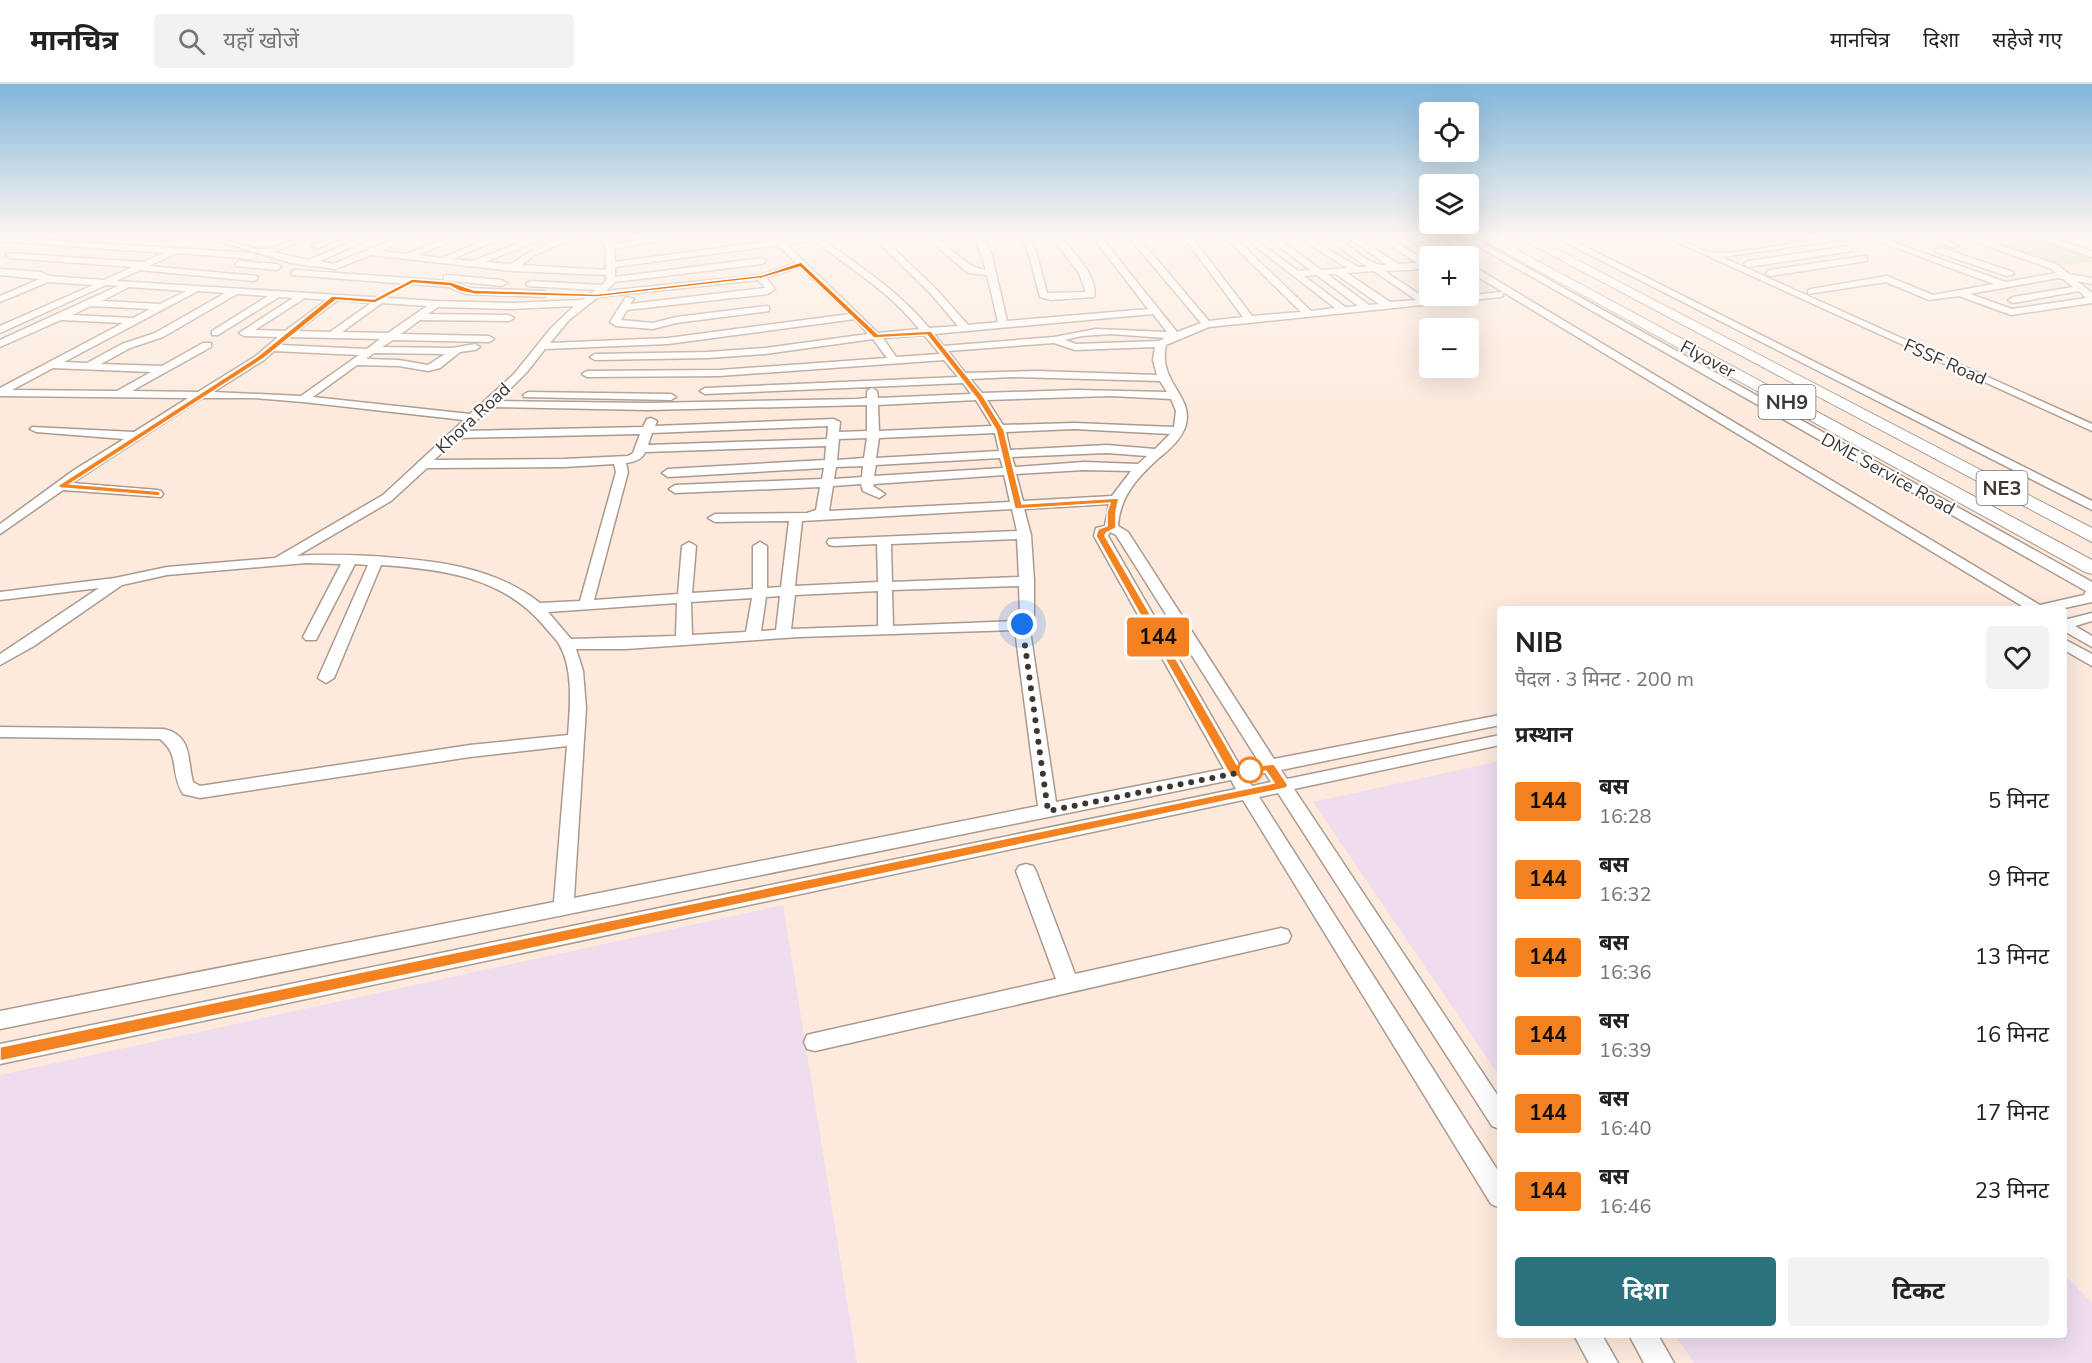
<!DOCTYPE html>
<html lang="hi">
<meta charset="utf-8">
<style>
body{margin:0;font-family:"Nunito Sans","Noto Sans Devanagari",sans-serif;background:#f2f2f2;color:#222;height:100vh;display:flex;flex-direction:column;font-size:22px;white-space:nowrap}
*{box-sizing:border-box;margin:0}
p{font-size:20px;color:#767676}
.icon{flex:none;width:33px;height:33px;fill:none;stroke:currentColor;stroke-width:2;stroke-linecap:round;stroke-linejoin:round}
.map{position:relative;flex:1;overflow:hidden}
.drawer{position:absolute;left:1497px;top:522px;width:570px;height:732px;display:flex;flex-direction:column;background:#fff;border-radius:6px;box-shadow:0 6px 24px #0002}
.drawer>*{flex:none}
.badge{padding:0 12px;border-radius:4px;font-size:21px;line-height:39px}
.controls{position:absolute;left:1419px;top:18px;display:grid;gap:12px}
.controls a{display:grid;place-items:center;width:60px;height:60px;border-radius:6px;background:#fff;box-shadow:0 6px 24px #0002;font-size:30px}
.you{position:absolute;width:30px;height:30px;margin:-15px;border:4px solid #fff;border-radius:50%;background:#1a73e8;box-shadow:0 0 0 9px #1a73e833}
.map>.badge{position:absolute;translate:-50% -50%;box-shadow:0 0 0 3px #fff}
h2{padding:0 18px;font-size:22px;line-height:54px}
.round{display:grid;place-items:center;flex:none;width:63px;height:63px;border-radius:6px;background:#f2f2f2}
.headline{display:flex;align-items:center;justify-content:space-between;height:102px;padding:0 18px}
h1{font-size:28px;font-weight:700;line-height:45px}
.cta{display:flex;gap:12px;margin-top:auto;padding:12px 18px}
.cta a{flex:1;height:69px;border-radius:6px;background:#2b727e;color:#fff;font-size:24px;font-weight:700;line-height:69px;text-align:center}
.cta a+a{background:#f2f2f2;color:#222}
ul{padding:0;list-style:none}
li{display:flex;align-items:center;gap:18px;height:78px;padding:0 18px}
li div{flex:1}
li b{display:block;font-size:22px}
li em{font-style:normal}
li .badge{min-width:66px;font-weight:700;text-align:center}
header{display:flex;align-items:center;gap:36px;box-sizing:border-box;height:84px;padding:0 30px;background:#fff;border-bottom:2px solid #e0e0e0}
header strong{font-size:28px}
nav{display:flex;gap:33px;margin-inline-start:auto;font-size:21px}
.search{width:420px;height:54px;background:#f2f2f2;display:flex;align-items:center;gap:15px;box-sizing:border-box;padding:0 21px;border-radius:6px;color:#767676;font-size:22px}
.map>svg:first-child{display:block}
.commercial{fill:#efddef}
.green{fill:#c8d4aa}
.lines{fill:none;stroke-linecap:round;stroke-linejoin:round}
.minor-casing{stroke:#ab9a8e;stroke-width:3}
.highway-casing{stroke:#ab9a8e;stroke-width:2}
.minor{fill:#fff;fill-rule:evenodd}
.highway{fill:#fff;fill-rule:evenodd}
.line{fill:#f58220;stroke:#fff;stroke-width:1.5}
.walk{stroke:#3d3631;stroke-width:6;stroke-dasharray:0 10.8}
.stop-dot{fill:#fff;stroke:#f58220;stroke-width:3}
.labels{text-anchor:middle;stroke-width:4.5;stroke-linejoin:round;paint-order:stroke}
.far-street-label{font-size:18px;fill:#3d3631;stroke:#fff}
.shield{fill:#fff;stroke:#77726f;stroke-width:1.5}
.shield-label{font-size:20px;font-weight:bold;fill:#3d3631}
</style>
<header>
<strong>मानचित्र</strong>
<div class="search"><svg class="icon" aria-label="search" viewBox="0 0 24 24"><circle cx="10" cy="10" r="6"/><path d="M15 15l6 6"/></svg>यहाँ खोजें</div>
<nav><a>मानचित्र</a><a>दिशा</a><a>सहेजे गए</a></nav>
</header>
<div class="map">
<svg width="2092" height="1279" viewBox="0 0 2092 1279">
<rect width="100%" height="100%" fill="#fdeadd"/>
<!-- commercial -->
<g class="commercial">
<path d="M1500 677V993L1313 718Z"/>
<path d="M783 821 857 1279H0V991Z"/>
<path d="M2064 1190 2092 1219V1279H1694L1675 1251H2064Z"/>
</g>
<!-- green -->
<path class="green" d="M1970 152H2027L2092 173V178L2061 181Z"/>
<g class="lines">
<defs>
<g id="minor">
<path d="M202 152C221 152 252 167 266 165 283 162 297 152 315 152L273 168 309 176 364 152H376L320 177 333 180 402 152H414L381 167 407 170 452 152H464L418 171 441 174 496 152H508L452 175 472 177 537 152H549L485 178 512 180C530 166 555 152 578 152L533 172 522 181 606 186V163L598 152H606L612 160 665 152H687L614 165 615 178 806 152H830L822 155C859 182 900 208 929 244L958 242 931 210 872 152H881L937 206 968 241 998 238 987 191 968 189 925 152C948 152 959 183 986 186L975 152H983L992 172 1007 237 1148 225 1092 152H1100L1177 248 1201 239 1128 152H1137L1209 237 1243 233 1183 152H1191L1252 232 1301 228 1224 152H1233L1311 227 1335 224 1242 152H1251L1298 187 1310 186 1265 152H1275L1321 186 1347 184 1296 152H1306L1358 183H1367L1323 152C1348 152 1363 183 1387 181L1346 152H1356L1398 180 1417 179 1376 152H1386L1430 179 1428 185 1384 187 1427 215 1503 208 1468 187V180L1471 181 2040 521 2084 511 2086 507 1460 152H1470L2092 498V518L2060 525H2027L1503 208V212L1500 213 1209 243 1166 261C1157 300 1198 313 1184 346 1179 357 1169 366 1160 373 1138 393 1120 411 1118 442L1128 448 1274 675 1500 631V641L1281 686 1287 695 1500 651V661L1294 705 1500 1015V1045L1492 1042 1278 709 1259 713 1500 1090V1124L1491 1120 1243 716 0 980V960L1236 705 1231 696 0 945V927L554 818 567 662 470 673 200 714 183 710C169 687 181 672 160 655L0 653V643L164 645C193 652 187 676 193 698L200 702 470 661 568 651C570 624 574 585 559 560 555 554 549 548 544 542 503 493 442 485 381 481L334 594 326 599 318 594 368 481 355 480 316 556H306L303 553 341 480 306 479 167 491 122 501 34 562 0 581V570L99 504 0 516V508L115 494 167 483 275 474 383 411 464 336 303 318 254 314H202L72 399 157 406 161 407 163 410 161 413 63 406 0 450V440L74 386 124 355 36 348 30 345 32 343 134 348 188 314 0 312V304L123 239 61 236 0 263V256L118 202 106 201 0 249V242L93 201 48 198 0 218V212L40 195 0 191V185L41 188 49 192 104 196 133 183 10 174 6 171 7 169 143 178 164 169 0 157V153L253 169 257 172 253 175 177 169 149 182 257 192 258 194 254 197 140 186 116 197 436 217 512 219 582 216 596 206 528 202 526 200 531 197 602 201 606 196V191L513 187 371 171 335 185 291 179ZM813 156C849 183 891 209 919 245L878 249 786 160ZM778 161 796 179 760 191 606 207 615 198 762 180 766 177 762 174 615 193V183ZM800 183 850 230 668 254 550 259 569 236 598 213 758 196 765 204 630 220 634 215 626 213 610 238 616 242 653 245 676 239 769 227V223L766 222 676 233 653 239 621 236 627 226 768 210 775 205 767 195 768 193ZM1374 187 1416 216 1390 218 1347 189ZM1327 190H1336L1379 220 1369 221ZM1317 191 1358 222 1345 223 1304 192ZM129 203 186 207 160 220 102 217ZM198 207 225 209 155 249 122 260 87 279 64 278ZM237 210 268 212 212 247V251H218L279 213 293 214 239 249 244 252 278 253 256 272 198 308 132 307 211 263V259H203L162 282 101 280 130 264 163 253ZM305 214 327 216 285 247 255 246ZM338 216 371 219 330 248 297 247ZM382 219 427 222 388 249 342 248ZM91 222H92L150 225 133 234 72 231ZM574 222 551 244 514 290 470 330 313 313 357 281 399 282 428 287 440 284 460 268 475 266 480 263 475 260 452 264 382 263 393 256 489 258 494 255 489 252 401 250 420 236 509 237 514 234 509 231 428 230 438 223 512 225ZM1153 230 1167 248 1096 245 1054 253 943 262 934 250ZM855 235 868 250 765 264 708 268 595 270 590 273 595 276 708 274 765 270 873 255 887 274 719 286 587 287 582 290 587 293 719 292 944 276 958 293 705 304 700 307 705 310 963 299 971 310 878 314 877 307 872 304 867 307V314L857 315 647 319 498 317 527 288 545 265 668 260ZM1111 250 1165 254 1159 257 1076 260 1065 256 1082 252ZM924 251 940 270 896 273 883 254ZM289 253 380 255 367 265 280 261ZM1054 259 1075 266 1155 263 1153 276 1157 291 1038 287 965 289 948 267ZM274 267 359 271 301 312 213 308 264 276ZM374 269 445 270 428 281 399 276 366 275ZM53 284 151 288 117 307 12 306ZM1013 293 1160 297 1167 308 1077 306 982 309 970 295ZM1110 312 1171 315 1176 327 1174 343 1074 339 1003 341 987 316ZM976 316 992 342 879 347 878 321ZM867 321V347L839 348 840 338 834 335 655 342 657 337 651 334 647 335 643 343 465 347 491 323 647 326ZM828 342 827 355 648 361 652 349ZM1074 345 1170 350 1155 365 1107 361 1010 366 1006 348ZM995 349 999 367 876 374 879 354ZM640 350 633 369 628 372 564 375 434 376 458 354ZM867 354 864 374 837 376 839 355ZM826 362 825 376 668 385 662 389 668 393 824 384 822 395 675 401 669 405 675 409 820 403 816 426 807 429 715 430 708 434 715 438 789 437 781 503 767 504V462L760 458 753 462V505L692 509 696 462 689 458 682 462 678 510 594 516 628 388 626 379C634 378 642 376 645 368ZM1107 369 1147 372 1138 380 1084 378 1015 383 1012 373ZM1000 374 1003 384 874 392 876 381ZM614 380 616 388 580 517 540 519C492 481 430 476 371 472 346 471 321 470 297 472L391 417 427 384 564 383ZM863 382 862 393 834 395 836 383ZM1084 386 1131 387 1112 412 1023 417 1016 390ZM1004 391 1010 418 829 427 833 402 861 400 863 407 879 414 885 410 873 402 874 400ZM1109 420 1105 442 1096 444 1094 452 1224 685 1056 718 1029 540 1034 533V497L1031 451 1024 425ZM1012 425 1017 447 829 455 827 458 829 461 834 462 877 460 878 498 795 502 802 437ZM1110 448 1116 451 1259 678 1240 682 1108 452ZM1017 455 1019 493 892 498 891 460ZM1019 502 1020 533 1017 537 893 542 892 506ZM878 507V542L791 545 795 511ZM780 512 776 546 761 547 766 513ZM752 514 746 548 692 551 691 518ZM677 519 676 552 571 555 548 528ZM1015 546 1038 722 574 814 586 624 583 587 576 565H626L799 553ZM1265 689 1271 698 1252 702 1246 693Z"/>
<path d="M334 152H346L318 164 311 162Z"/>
<path d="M1021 152H1029L1037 171 1047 209 1086 208 1079 189 1051 152H1060C1072 167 1099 193 1094 213L1051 216 1040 213 1029 171Z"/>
<path d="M1402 152H1412L1443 172H1434Z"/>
<path d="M1439 152H1449L1476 169 1469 171Z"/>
<path d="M1553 152H1564L2092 417V426Z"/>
<path d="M1664 152C1683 152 1700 169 1716 169 1765 168 1814 152 1864 152L1722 173 2092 340V347Z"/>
<path d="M1864 152 1882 154 1918 152 1892 158 2006 198 2056 189 2052 185 1959 152H1972L2058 181 2069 190 2092 194V200L2077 197 2092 209V219L2011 231 1959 212 1929 216 1886 198 1808 210V206L1811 205 1887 192 1933 211 1994 200ZM2058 194 2063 195 2073 203 2013 213 2008 216 2013 219 2079 207 2086 214 2012 225 1970 210Z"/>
<path d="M1922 152H1935L1958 161 1954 164Z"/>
<path d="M2031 152H2044L2092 167V173Z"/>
<path d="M1849 162 1852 163V167L1748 183 1744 180 1748 177Z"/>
<path d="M1939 163 2013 188 2014 190 2007 192 1936 168 1935 166Z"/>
<path d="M1864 172 1867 173V177L1770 192 1766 189 1770 186Z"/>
<path d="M239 177 277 180 281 183 277 186 236 182 235 180Z"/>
<path d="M295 186 451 197 468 204 544 207 549 210 544 213 466 210 449 203 292 191V187Z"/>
<path d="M447 191 502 196 507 199 502 202 444 196V192Z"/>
<path d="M528 308 671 310 676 313 671 316 524 313 523 311Z"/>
<path d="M2092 529V537L2075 542 2092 552V563L2064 547V536Z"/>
<path d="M2064 555 2092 570V582L2064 566Z"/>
<path d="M1026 780 1033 782 1036 787 1075 890 1281 844 1288 846 1291 852 1288 858 1281 860 815 967 807 965 804 958 807 951 815 949 1056 895 1016 787 1019 782Z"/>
<path d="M1574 1251H1602L1618 1279H1589Z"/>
<path d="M1629 1251H1658L1674 1279H1644Z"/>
</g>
<g id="highway">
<path d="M1476 152H1491L2092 476V490L2085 488Z"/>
<path d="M1516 152H1531L2092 444V458Z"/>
</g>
</defs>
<!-- minor casing -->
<use href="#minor" class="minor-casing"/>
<!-- highway casing -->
<use href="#highway" class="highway-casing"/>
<!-- minor -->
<use href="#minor" class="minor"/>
<!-- highway -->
<use href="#highway" class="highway"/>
</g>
<!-- sky -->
<linearGradient id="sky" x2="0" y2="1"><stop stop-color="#80b6dc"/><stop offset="0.46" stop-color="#fef6f0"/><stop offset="1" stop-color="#fef6f0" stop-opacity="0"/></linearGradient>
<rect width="2092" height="331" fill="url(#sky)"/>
<!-- line -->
<path class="line" d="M801 178 878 250 931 247 983 312 1004 346 1022 420 1119 414 1116 428V444L1106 449 1105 452 1239 684 1274 680 1288 701 1286 704 0 977V963L1274 699 1266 687 1235 693 1229 689 1096 452 1098 445 1107 442V428L1110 419 1015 425 996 346 977 315 927 251 874 254 800 183 762 194 597 213 474 210 459 207 450 202 413 199 375 219 336 216 263 275 70 400 157 407 160 408V412L61 404 57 402 258 272 332 212 374 215 412 195 451 198 474 206 597 210 762 191Z"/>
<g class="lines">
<!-- walk -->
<path class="walk" d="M1022 540 1048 727 1252 686H1250"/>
</g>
<!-- markers -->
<circle class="stop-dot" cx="1250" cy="686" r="12"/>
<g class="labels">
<!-- far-street labels -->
<g class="far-street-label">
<text transform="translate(1708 275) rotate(28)" y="6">Flyover</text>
<text transform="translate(1945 278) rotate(24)" y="6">FSSF Road</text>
<text transform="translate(473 334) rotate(-43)" y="6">Khora Road</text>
<text transform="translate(1888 390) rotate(29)" y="6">DME Service Road</text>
</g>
<!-- shield labels -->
<g class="shield">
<rect x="1758.5" y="301" width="57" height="34" rx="4.5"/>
<rect x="1976.5" y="387" width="51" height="34" rx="4.5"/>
</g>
<g class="shield-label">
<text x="1787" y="325">NH9</text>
<text x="2002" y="411">NE3</text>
</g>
</g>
</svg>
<div class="controls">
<a><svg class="icon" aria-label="locate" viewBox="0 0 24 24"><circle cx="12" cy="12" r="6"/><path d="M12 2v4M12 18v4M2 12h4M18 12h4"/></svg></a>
<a><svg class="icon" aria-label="layers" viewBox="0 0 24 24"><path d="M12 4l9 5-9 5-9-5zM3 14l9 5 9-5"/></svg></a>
<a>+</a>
<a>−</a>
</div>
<div class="you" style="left:1022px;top:540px"></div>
<b class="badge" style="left:1158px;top:553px;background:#f58220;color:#111">144</b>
<section class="drawer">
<div class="headline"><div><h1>NIB</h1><p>पैदल · 3 मिनट · 200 m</p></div><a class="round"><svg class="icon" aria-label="heart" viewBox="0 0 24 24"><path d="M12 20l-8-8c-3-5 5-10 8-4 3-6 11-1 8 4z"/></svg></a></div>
<h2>प्रस्थान</h2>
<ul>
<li><span class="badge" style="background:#f58220;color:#111">144</span><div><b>बस</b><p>16:28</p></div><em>5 मिनट</em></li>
<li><span class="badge" style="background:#f58220;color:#111">144</span><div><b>बस</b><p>16:32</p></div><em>9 मिनट</em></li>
<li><span class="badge" style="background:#f58220;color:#111">144</span><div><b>बस</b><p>16:36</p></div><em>13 मिनट</em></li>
<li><span class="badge" style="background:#f58220;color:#111">144</span><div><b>बस</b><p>16:39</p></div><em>16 मिनट</em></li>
<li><span class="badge" style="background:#f58220;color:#111">144</span><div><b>बस</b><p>16:40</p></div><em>17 मिनट</em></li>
<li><span class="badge" style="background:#f58220;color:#111">144</span><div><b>बस</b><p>16:46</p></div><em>23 मिनट</em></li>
</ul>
<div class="cta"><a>दिशा</a><a>टिकट</a></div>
</section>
</div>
